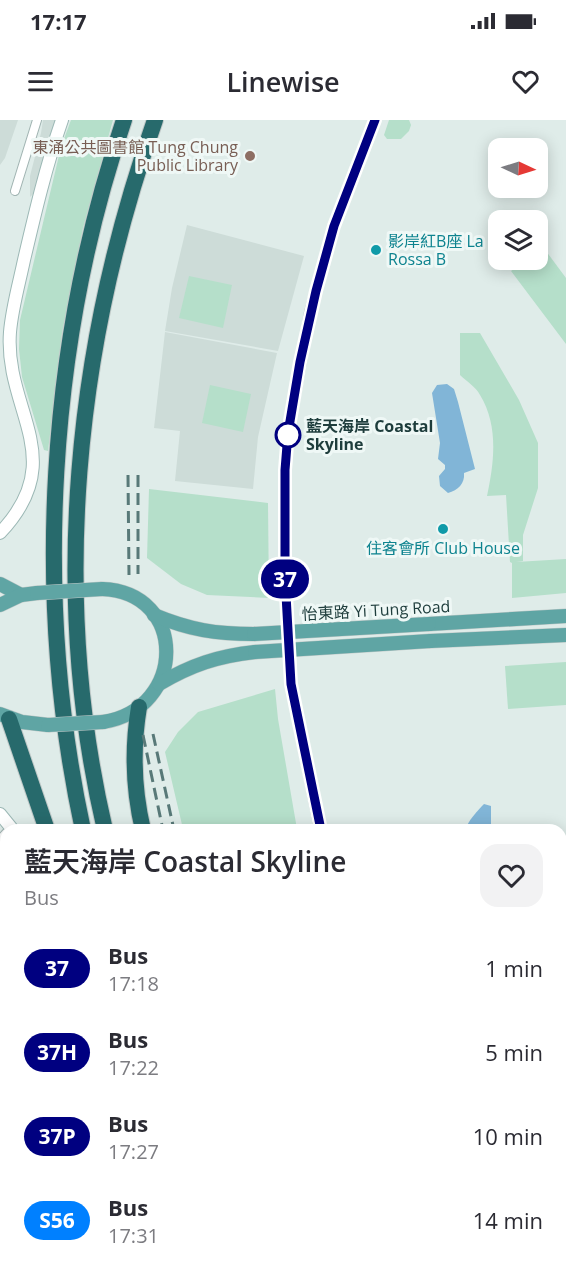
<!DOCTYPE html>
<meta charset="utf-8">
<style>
body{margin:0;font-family:"Open Sans","Noto Sans TC",sans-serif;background:#f2f2f3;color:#2b2b33;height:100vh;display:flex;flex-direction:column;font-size:22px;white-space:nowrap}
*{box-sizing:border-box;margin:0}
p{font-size:20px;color:#7c7c81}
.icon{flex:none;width:33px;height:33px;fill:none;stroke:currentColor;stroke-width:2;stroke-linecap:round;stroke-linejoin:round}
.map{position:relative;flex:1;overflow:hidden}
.side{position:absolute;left:0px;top:704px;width:567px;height:452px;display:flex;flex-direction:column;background:#fff;border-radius:18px 18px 0 0;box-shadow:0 3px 15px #0003}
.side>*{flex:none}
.badge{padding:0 12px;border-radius:20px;font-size:21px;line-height:39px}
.needle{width:39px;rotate:94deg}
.buttons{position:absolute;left:488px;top:18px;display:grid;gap:12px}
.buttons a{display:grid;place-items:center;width:60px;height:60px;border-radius:12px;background:#fff;box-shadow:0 3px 15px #0003;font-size:30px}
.map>.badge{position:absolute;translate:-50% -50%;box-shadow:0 0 0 3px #fff}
.round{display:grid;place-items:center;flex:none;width:63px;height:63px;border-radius:18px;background:#f2f2f3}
.headline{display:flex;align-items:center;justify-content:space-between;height:102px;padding:0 24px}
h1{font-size:28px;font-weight:600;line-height:45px}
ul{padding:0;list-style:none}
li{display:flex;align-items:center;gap:18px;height:84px;padding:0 24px}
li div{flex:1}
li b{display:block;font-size:22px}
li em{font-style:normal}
li .badge{min-width:66px;font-weight:700;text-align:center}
.status{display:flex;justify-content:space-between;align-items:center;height:42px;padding:0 30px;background:#fff;direction:ltr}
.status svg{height:16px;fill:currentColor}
header{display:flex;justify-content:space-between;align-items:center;height:78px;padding:0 24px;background:#fff;font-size:27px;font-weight:600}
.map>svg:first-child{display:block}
.built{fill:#cddcd8}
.green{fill:#b5dfca}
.water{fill:#81b5d7}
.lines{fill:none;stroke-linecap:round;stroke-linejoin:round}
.stream{stroke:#81b5d7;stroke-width:3}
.minor-casing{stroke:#a1b4b2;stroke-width:10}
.tertiary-casing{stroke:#a1b4b2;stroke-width:12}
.secondary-casing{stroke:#9cb8b5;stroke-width:14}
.primary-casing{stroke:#c0c9c8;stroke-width:15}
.motorway-casing{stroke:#c0c9c8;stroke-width:18}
.minor{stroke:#fff;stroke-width:8}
.tertiary{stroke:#fff;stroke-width:10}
.secondary{stroke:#fff;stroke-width:12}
.primary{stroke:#5fa5a4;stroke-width:14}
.motorway{stroke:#276a6c;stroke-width:16}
.rail{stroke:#587978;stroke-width:3;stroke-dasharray:12 6;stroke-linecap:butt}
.primary-bridge-casing{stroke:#c0c9c8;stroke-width:15;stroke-linecap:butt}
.primary-bridge{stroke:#5fa5a4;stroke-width:14}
.line-casing{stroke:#fff;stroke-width:14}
.line{stroke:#000080;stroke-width:9}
.education-dot{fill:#8d6e63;stroke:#eff8f6;stroke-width:2}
.culture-dot{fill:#0f9aa8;stroke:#eff8f6;stroke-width:2}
.stop-dot{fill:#fff;stroke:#000080;stroke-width:3}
.labels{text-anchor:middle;stroke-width:6;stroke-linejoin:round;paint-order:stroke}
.education-label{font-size:16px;fill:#785e54;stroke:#eff8f6;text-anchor:end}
.culture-label{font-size:16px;fill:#0d838f;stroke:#eff8f6;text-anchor:start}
.stop-label{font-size:16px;font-weight:bold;fill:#1e3d3c;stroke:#eff8f6;text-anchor:start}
.street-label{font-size:16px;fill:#1e3d3c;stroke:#eff8f6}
</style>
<div class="status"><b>17:17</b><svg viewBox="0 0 49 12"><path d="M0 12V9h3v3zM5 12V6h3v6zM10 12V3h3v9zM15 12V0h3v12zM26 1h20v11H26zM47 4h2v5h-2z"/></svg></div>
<header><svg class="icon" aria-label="menu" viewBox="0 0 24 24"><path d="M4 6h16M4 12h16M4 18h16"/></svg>Linewise<svg class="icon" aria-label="heart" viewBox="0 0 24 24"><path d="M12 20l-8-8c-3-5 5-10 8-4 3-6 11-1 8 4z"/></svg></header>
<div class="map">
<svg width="566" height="1154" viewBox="0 0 566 1154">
<rect width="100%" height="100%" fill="#dfece9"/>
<!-- built -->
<g class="built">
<path d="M0 0H18L5 38 0 45Z"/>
<path d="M43 0H56L35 72 30 77V56L41 13Z"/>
<path d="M187 105 304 136 278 231 165 211 172 168Z"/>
<path d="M165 212 277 233 258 317 253 369 175 361 180 311 154 308Z"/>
</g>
<!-- green -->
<g class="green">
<path d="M71 0H113L83 108 62 213 48 331 44 330 22 257 19 229 20 200 61 27Z"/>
<path d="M389 0H409L411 5 409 11 401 19H387L384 15Z"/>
<path d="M543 127 566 158V224L511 151 527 140H537V132Z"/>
<path d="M189 156 232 165 223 208 179 198Z"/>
<path d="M460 213H480L519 280 538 323V368L523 415V441L516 442 566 439V473L512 478V443L510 442 506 375 487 376C494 343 499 306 480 275 476 267 466 261 460 255Z"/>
<path d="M210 265 251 274 243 312 202 303Z"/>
<path d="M149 369 268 383 269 478 207 475 181 464 147 438Z"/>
<path d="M566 542V585L508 589 505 546Z"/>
<path d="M275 569 278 599 297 709H183L165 632 178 612 198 592Z"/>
<path d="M6 744V1023L0 1028V845Z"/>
<path d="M95 1149H234L237 1154H97Z"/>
<path d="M395 1149H531L536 1154H399Z"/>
</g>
<!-- water -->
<g class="water">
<path d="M447 264 454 269 458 282 475 349 464 353C465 364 458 370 448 373L440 366 439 356 445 349V345L438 339 440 323 432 273 437 265Z"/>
<path d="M484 684 491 686V709H466C467 702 478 690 484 684Z"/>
</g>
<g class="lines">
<!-- stream -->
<path class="stream" d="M208 1149 211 1154"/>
<defs>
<g id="minor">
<path d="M15 71 37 0"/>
<path d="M0 720 6 713"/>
<path d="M561 1037 566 1034"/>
<path d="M561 1067 566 1063"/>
</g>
<g id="tertiary">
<path d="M320 710 291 564 285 457V350L288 313 310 192 334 106 375 0"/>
<path d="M561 1146 566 1151"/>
</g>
<g id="secondary">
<path d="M0 413C71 338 4 291 10 212 12 188 19 164 24 140 35 93 46 46 62 0"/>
<path d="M0 694 13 710"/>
<path d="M258 1149 262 1154"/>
</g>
<g id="primary">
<path d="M0 464 21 475"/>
<path d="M102 469C188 472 187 589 103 602"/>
<path d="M0 485 21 475 37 473"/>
<path d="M154 495C190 510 216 514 254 514"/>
<path d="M429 504 566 496"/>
<path d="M430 521 566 515"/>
<path d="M159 564C191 545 218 536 255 532"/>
<path d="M0 594 22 602 48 605"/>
</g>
<g id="motorway">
<path d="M139 587C132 629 133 668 143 710"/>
<path d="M9 599 47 710"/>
<path d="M83 710C33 479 48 223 124 0"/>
<path d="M105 710C50 475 75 226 155 0"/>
<path d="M289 1149 293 1154"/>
<path d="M321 1149 324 1154"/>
</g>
</defs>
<!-- minor casing -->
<use href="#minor" class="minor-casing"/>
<!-- tertiary casing -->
<use href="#tertiary" class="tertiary-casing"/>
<!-- secondary casing -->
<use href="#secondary" class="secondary-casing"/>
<!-- primary casing -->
<use href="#primary" class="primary-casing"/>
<!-- motorway casing -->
<use href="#motorway" class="motorway-casing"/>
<!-- minor -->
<use href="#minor" class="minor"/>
<!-- tertiary -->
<use href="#tertiary" class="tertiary"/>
<!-- secondary -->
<use href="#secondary" class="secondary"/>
<!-- primary -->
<use href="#primary" class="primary"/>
<!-- motorway -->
<use href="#motorway" class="motorway"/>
<!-- rail -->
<g class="rail">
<path d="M128 355 129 455"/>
<path d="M138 355V454"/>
<path d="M153 614 174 710"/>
<path d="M143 615 163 710"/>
<path d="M370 1149 373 1154"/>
</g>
<defs>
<g id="primary-bridge">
<path d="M37 473 102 469"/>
<path d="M254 514 429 504"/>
<path d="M255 532 430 521"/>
<path d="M48 605 103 602"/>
</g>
</defs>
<!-- primary-bridge casing -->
<use href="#primary-bridge" class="primary-bridge-casing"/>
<!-- primary-bridge -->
<use href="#primary-bridge" class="primary-bridge"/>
</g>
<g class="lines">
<defs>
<path id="line" d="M321 710 291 564 285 457V350L288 313 300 242 316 171 334 106 375 0"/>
</defs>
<!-- line casing -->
<use href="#line" class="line-casing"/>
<!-- line -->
<use href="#line" class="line"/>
</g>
<!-- markers -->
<circle class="education-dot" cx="250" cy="36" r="6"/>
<g class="culture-dot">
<circle cx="376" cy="130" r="6"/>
<circle cx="443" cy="409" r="6"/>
</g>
<circle class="stop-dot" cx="288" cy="315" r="12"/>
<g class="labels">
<!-- education labels -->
<g class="education-label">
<text x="238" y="33">東涌公共圖書館 Tung Chung<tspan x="238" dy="18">Public Library</tspan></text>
</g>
<!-- culture labels -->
<g class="culture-label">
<text x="388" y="127">影岸紅B座 La<tspan x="388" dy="18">Rossa B</tspan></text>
<text x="443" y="434" text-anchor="middle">住客會所 Club House</text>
</g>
<!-- stop labels -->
<g class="stop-label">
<text x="306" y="312">藍天海岸 Coastal<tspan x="306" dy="18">Skyline</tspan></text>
</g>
<!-- street labels -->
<g class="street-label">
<text transform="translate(376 490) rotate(-3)" y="6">怡東路 Yi Tung Road</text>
</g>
</g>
</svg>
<div class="buttons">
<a><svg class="needle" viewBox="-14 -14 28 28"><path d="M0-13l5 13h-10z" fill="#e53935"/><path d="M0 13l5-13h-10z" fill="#7c7c81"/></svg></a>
<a><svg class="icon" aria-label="layers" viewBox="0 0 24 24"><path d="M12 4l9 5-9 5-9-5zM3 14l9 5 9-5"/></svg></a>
</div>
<b class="badge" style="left:285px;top:459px;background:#000080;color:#fff">37</b>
<section class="side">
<div class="headline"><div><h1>藍天海岸 Coastal Skyline</h1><p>Bus</p></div><a class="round"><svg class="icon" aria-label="heart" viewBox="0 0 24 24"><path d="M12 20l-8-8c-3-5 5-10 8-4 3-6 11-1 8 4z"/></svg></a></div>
<ul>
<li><span class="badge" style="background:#000080;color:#fff">37</span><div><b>Bus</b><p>17:18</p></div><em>1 min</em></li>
<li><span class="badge" style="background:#000080;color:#fff">37H</span><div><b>Bus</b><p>17:22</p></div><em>5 min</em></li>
<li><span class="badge" style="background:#000080;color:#fff">37P</span><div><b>Bus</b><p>17:27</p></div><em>10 min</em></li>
<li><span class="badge" style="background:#0080ff;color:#fff">S56</span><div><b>Bus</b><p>17:31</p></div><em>14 min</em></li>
</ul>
</section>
</div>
